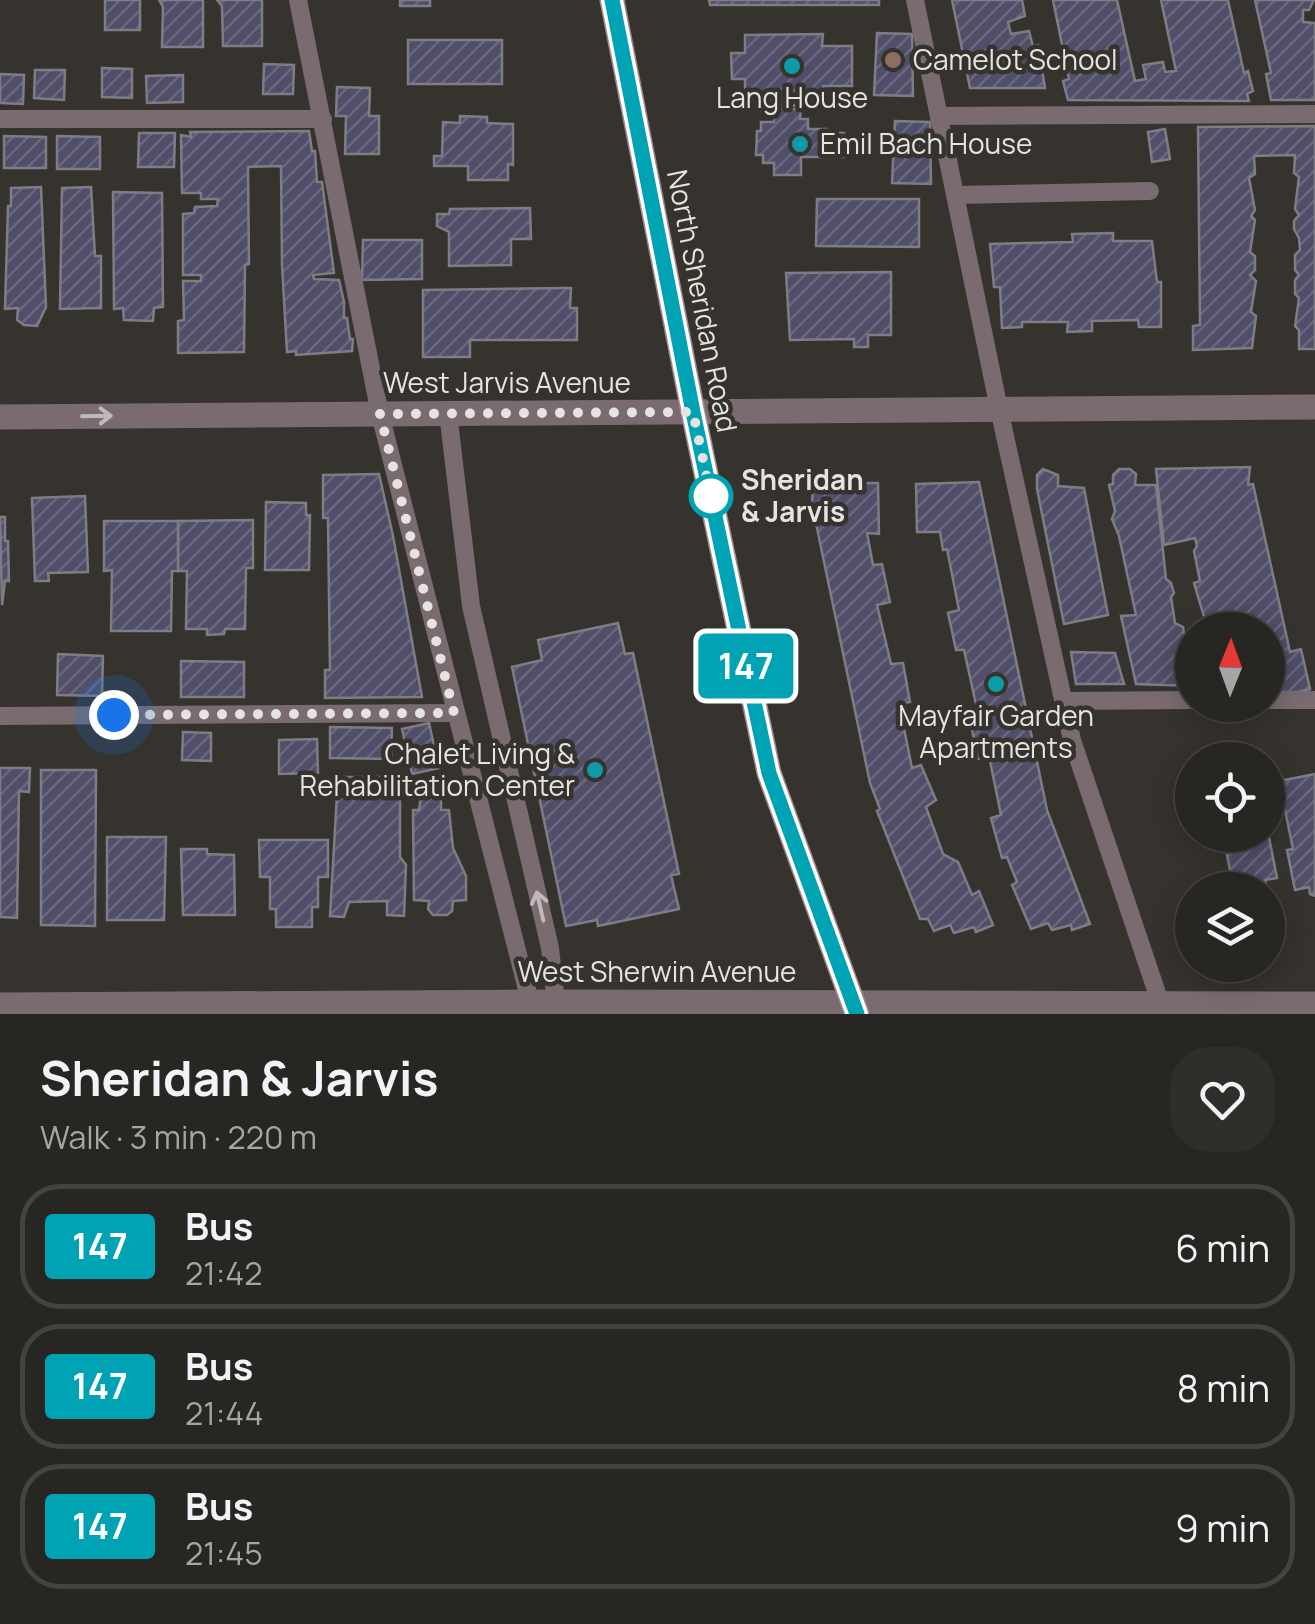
<!DOCTYPE html>
<meta charset="utf-8">
<style>
body{margin:0;font-family:Manrope,sans-serif;background:#302e2a;color:#f1f3f6;height:100vh;display:flex;flex-direction:column;font-size:38px;white-space:nowrap}
*{box-sizing:border-box;margin:0}
p{font-size:32px;color:#a5a5a5}
.icon{flex:none;width:55px;height:55px;fill:none;stroke:currentColor;stroke-width:2;stroke-linecap:round;stroke-linejoin:round}
.map{position:relative;height:1014px;overflow:hidden}
.panel{display:flex;flex-direction:column;background:#282622;flex:1}
.panel>*{flex:none}
.badge{padding:0 20px;border-radius:8px;font-size:35px;line-height:65px}
.needle{width:65px;rotate:1deg}
.controls{position:absolute;left:1175px;top:612px;display:grid;gap:20px}
.controls a{display:grid;place-items:center;width:110px;height:110px;border-radius:50%;background:#282622;box-shadow:0 5px 25px #0003,0 0 0 2px #444340;font-size:50px}
.you{position:absolute;width:50px;height:50px;margin:-25px;border:8px solid #fff;border-radius:50%;background:#1a73e8;box-shadow:0 0 0 15px #1a73e833}
.map>.badge{position:absolute;translate:-50% -50%;box-shadow:0 0 0 5px #fff}
.round{display:grid;place-items:center;flex:none;width:105px;height:105px;border-radius:40px;background:#302e2a}
.head{display:flex;align-items:center;justify-content:space-between;height:170px;padding:0 40px}
h1{font-size:48px;font-weight:700;line-height:75px}
ul{padding:0;list-style:none}
li{display:flex;align-items:center;gap:30px;height:125px;margin:0 20px 15px;padding:0 20px;border:5px solid #444340;border-radius:40px}
li div{flex:1}
li b{display:block;font-size:38px}
li em{font-style:normal}
li .badge{min-width:110px;font-weight:700;text-align:center}
.map>svg:first-child{display:block}
.building{fill:url(#building-hatch);stroke:#7e7d85;stroke-width:2.5}
.lines{fill:none;stroke-linecap:round;stroke-linejoin:round}
.service{stroke:#796b70;stroke-width:18}
.minor{stroke:#796b70;stroke-width:25}
.secondary{stroke:#a08a92;stroke-width:25}
.oneway{stroke:#c0b9b9}
.line-casing{stroke:#fff;stroke-width:22}
.line{stroke:#00a3b4;stroke-width:15}
.walk{stroke:#e6e3e0;stroke-width:10;stroke-dasharray:0 18}
.education-dot{fill:#8d6e63;stroke:#36322d;stroke-width:4}
.culture-dot{fill:#0f9aa8;stroke:#36322d;stroke-width:4}
.stop-dot{fill:#fff;stroke:#00a3b4;stroke-width:5}
.labels{text-anchor:middle;stroke-width:9;stroke-linejoin:round;paint-order:stroke}
.poi-label{font-size:28px;fill:#e6e3e0;stroke:#36322d;text-anchor:start}
.street-label{font-size:28px;fill:#e6e3e0;stroke:#36322d}
.stop-label{font-size:28px;font-weight:bold;fill:#e6e3e0;stroke:#36322d;text-anchor:start}
</style>
<div class="map">
<svg width="1315" height="1014" viewBox="0 0 1315 1014">
<defs>
<pattern id="building-hatch" width="6" height="6" patternUnits="userSpaceOnUse" patternTransform="scale(2.5)"><rect width="6" height="6" fill="#504e68"/><path d="M-1 1l2-2M0 6l6-6M5 7l2-2" fill="none" stroke="#69677d"/></pattern>
</defs>
<rect width="100%" height="100%" fill="#36322d"/>
<!-- building -->
<g class="building">
<rect x="105" y="0" width="35" height="30"/>
<path d="M203 0V47H162L163 7 159 0Z"/>
<path d="M217 0H262V46H223L222 6Z"/>
<rect x="400" y="0" width="30" height="6"/>
<path d="M709 0H879V5H710Z"/>
<path d="M952 0H1022L1025 16 1008 22 1011 34 1029 31 1033 47 1038 45 1045 88H970Z"/>
<path d="M1053 0H1117L1135 81 1146 79 1143 65 1163 62 1165 72 1176 71 1161 0H1228L1244 73 1248 71 1253 91 1247 94 1249 101 1068 100 1063 81 1069 79Z"/>
<path d="M1255 0H1314L1309 10H1303V22L1315 23V100H1271L1266 74 1271 73Z"/>
<path d="M877 33 912 34 913 96 874 95Z"/>
<path d="M823 34 822 46H852V86H823L824 105 745 107V79H732L731 53H745V35Z"/>
<rect x="408" y="40" width="94" height="44"/>
<path d="M264 64 294 65 293 94H263Z"/>
<path d="M102 68 132 69V98L102 97Z"/>
<path d="M35 70H65L64 100 34 98Z"/>
<path d="M0 74 24 75 23 104 0 103Z"/>
<path d="M183 75V102L147 103 146 76Z"/>
<path d="M337 87 370 88 369 116H379V154H345L346 116H336Z"/>
<path d="M774 109H801L800 119H808V129H827V133H844V157H801V175H774V163H763V155H756L757 131H761V122H774Z"/>
<path d="M460 116 487 117V123L513 124V165L508 164V180H468V166H434V156H442L443 122 460 123Z"/>
<path d="M895 121 930 122 931 184 892 183Z"/>
<path d="M1315 126V349H1299V330L1295 326 1299 298 1295 294V280L1299 275 1295 270V255L1300 250 1299 238 1294 229V221L1299 215 1295 209 1299 177 1294 173 1295 155 1254 156 1255 174 1249 178 1255 210 1251 216 1255 220 1250 252 1255 256V270L1250 275 1256 281 1251 312 1256 316 1252 348 1193 350V326L1200 325 1198 127Z"/>
<path d="M1165 129 1170 159 1152 162 1148 132Z"/>
<path d="M309 131 312 151H315L317 182H322L334 273 313 275 314 279 339 280 344 302V318H347L350 339H353L352 351 296 355V351L287 352 282 265 281 166 248 167 249 264 245 265 244 352 178 353V321L184 320 183 281H201V275H183V214L194 213 195 207 217 206 218 199H201V193H182L181 135 191 137 190 132Z"/>
<path d="M139 133H175L174 167H138Z"/>
<path d="M4 136 46 137V168H4Z"/>
<path d="M57 136 100 137V169H57Z"/>
<path d="M41 187 46 307 37 326 24 325 17 320 18 308 5 309 8 206H11V188Z"/>
<path d="M91 187 95 256H101V308L60 309 62 188Z"/>
<path d="M113 192 162 193 163 307 154 308 153 321 124 320 123 308 114 309Z"/>
<path d="M817 199H919V247L816 246Z"/>
<path d="M530 208 531 239H511V265L449 266V232L437 226V214H449L450 209Z"/>
<path d="M1113 233V241H1152L1157 282H1161V327H1139L1138 320 1092 321V331L1067 332 1068 322H1022V327L1002 328 1000 287H994L990 244 1073 242 1072 234Z"/>
<path d="M363 240H422V279L362 280Z"/>
<path d="M891 272V335H868V347H854V339L790 340 786 273Z"/>
<path d="M564 288H571L570 308H577V340H470V357H423V290Z"/>
<path d="M1250 467 1248 485 1253 484 1290 652 1301 649 1310 689 1298 692H1268V630H1208L1194 583 1200 581 1194 551 1197 546 1195 538 1164 545 1156 469Z"/>
<path d="M1043 469 1058 475V486L1084 488 1108 615 1064 624 1037 489V475Z"/>
<path d="M1119 469H1130L1136 474 1135 485H1156L1166 579 1171 583 1174 593 1171 597 1175 623 1183 627 1192 686 1136 684 1121 616 1136 615 1119 536 1112 519 1115 511 1109 485 1113 484V475Z"/>
<path d="M379 474 393 536 422 697 325 698V670H330L328 518H323V475Z"/>
<path d="M979 482 1047 810 1090 924 1072 930 1071 925 1052 930 1048 923 1031 929 1012 885 1017 882 1007 857 1002 858 991 818 1001 815 989 756 978 759 970 720 979 718 964 650H956L948 613 959 610 947 549 943 550 940 532H917L916 484Z"/>
<path d="M813 483H878L879 534 867 533 873 565 882 564 890 602 877 605 891 664 903 663 910 702 899 704 912 768 921 765 936 800 926 807 943 854 958 862 972 895 979 891 993 925 976 932 974 927 954 933 950 925 934 931 928 919H920L877 811 880 809 870 783 812 504Z"/>
<path d="M85 496 88 572 48 573 49 581H35L32 498Z"/>
<path d="M266 502 306 503V515H310L309 570H265Z"/>
<path d="M0 517H5V541H8L9 581H5L2 605Z"/>
<path d="M253 520V568H246L245 629H225L224 634 207 635V629H186L187 571H178V521Z"/>
<path d="M104 521H178V571H172L171 631H111L112 570 104 571Z"/>
<path d="M618 623 625 654 633 653 679 874 671 875 679 909 598 926 597 920 566 926 512 667 542 660 538 640Z"/>
<path d="M1071 652 1115 653 1124 684H1076Z"/>
<path d="M58 654 103 656 102 696 57 695Z"/>
<path d="M181 661 244 662V697H181Z"/>
<path d="M429 723 439 768 412 774 402 729Z"/>
<path d="M330 727 392 728 391 759 330 758Z"/>
<path d="M183 732 211 733V761L182 760Z"/>
<path d="M317 739 318 773 279 774V740Z"/>
<path d="M0 768H30L29 792 19 791 17 918 0 917Z"/>
<path d="M41 770H96L95 926 41 925Z"/>
<path d="M1315 774V896L1310 894 1309 887 1295 890 1287 850 1293 849 1279 781Z"/>
<path d="M338 777H400V857L406 865 404 916 387 915V901L349 902 344 917 330 916Z"/>
<path d="M441 795V810H449L453 848 466 876V900L453 901 452 911 447 915H433L428 909 429 901 414 900 413 810H419L421 796Z"/>
<path d="M1268 832 1277 878 1265 880 1267 890H1234L1223 835H1268Z"/>
<path d="M107 837H166L164 920H107Z"/>
<path d="M259 840H328V877H318V907H312V927H276V909H270V877H260Z"/>
<path d="M181 849H207V854L234 855 235 915H183Z"/>
</g>
<g class="lines">
<!-- service -->
<g class="service">
<path d="M298 0 380 414 532 1009"/>
<path d="M915 0 999 409 1072 740 1160 1002"/>
<path d="M939 116 1315 114"/>
<path d="M0 119H323"/>
<path d="M955 195 1150 191"/>
<path d="M448 413 471 606 550 948 556 1002"/>
<path d="M1268 700H1315"/>
<path d="M1063 701 1192 700"/>
<path d="M0 716 454 713"/>
</g>
<!-- minor -->
<g class="minor">
<path d="M0 417 1315 407"/>
<path d="M0 1005 556 1002 1315 1004"/>
</g>
<!-- secondary -->
<path class="secondary" d="M612 0 693 412 769 773 857 1014"/>
</g>
<!-- one-way arrows -->
<defs><path id="oneway-shaft" d="M-6 0H5M1.5-3L5.5 0L1.5 3" fill="none" stroke-width="1.6" stroke-linecap="round" stroke-linejoin="round" transform="scale(2.5)"/></defs>
<g class="oneway">
<use href="#oneway-shaft" transform="translate(97 416) rotate(-1)"/>
<use href="#oneway-shaft" transform="translate(540 906) rotate(-103)"/>
</g>
<g class="lines">
<defs>
<path id="line" d="M612 0 693 412 769 773 857 1014"/>
</defs>
<!-- line casing -->
<use href="#line" class="line-casing"/>
<!-- line -->
<use href="#line" class="line"/>
<!-- walk -->
<path class="walk" d="M114 715 454 713 380 414 693 412 712 502 711 496"/>
</g>
<!-- markers -->
<circle class="education-dot" cx="893" cy="60" r="10"/>
<g class="culture-dot">
<circle cx="792" cy="66" r="10"/>
<circle cx="800" cy="144" r="10"/>
<circle cx="996" cy="684" r="10"/>
<circle cx="595" cy="770" r="10"/>
</g>
<circle class="stop-dot" cx="711" cy="496" r="20"/>
<g class="labels">
<!-- poi labels -->
<g class="poi-label">
<text x="913" y="70">Camelot School</text>
<text x="792" y="108" text-anchor="middle">Lang House</text>
<text x="820" y="154">Emil Bach House</text>
<text x="996" y="726" text-anchor="middle">Mayfair Garden<tspan x="996" dy="32">Apartments</tspan></text>
<text x="575" y="764" text-anchor="end">Chalet Living &amp;<tspan x="575" dy="32">Rehabilitation Center</tspan></text>
</g>
<!-- street labels -->
<g class="street-label">
<text transform="translate(702 301) rotate(79)" y="10">North Sheridan Road</text>
<text x="507" y="393">West Jarvis Avenue</text>
<text x="657" y="982">West Sherwin Avenue</text>
</g>
<!-- stop labels -->
<g class="stop-label">
<text x="741" y="490">Sheridan<tspan x="741" dy="32">&amp; Jarvis</tspan></text>
</g>
</g>
</svg>
<div class="controls">
<a><svg class="needle" viewBox="-14 -14 28 28"><path d="M0-13l5 13h-10z" fill="#e53935"/><path d="M0 13l5-13h-10z" fill="#a5a5a5"/></svg></a>
<a><svg class="icon" aria-label="locate" viewBox="0 0 24 24"><circle cx="12" cy="12" r="6"/><path d="M12 2v4M12 18v4M2 12h4M18 12h4"/></svg></a>
<a><svg class="icon" aria-label="layers" viewBox="0 0 24 24"><path d="M12 4l9 5-9 5-9-5zM3 14l9 5 9-5"/></svg></a>
</div>
<div class="you" style="left:114px;top:715px"></div>
<b class="badge" style="left:746px;top:666px;background:#00a3b4;color:#fff">147</b>
</div>
<section class="panel">
<div class="head"><div><h1>Sheridan &amp; Jarvis</h1><p>Walk · 3 min · 220 m</p></div><a class="round"><svg class="icon" aria-label="heart" viewBox="0 0 24 24"><path d="M12 20l-8-8c-3-5 5-10 8-4 3-6 11-1 8 4z"/></svg></a></div>
<ul>
<li><span class="badge" style="background:#00a3b4;color:#fff">147</span><div><b>Bus</b><p>21:42</p></div><em>6 min</em></li>
<li><span class="badge" style="background:#00a3b4;color:#fff">147</span><div><b>Bus</b><p>21:44</p></div><em>8 min</em></li>
<li><span class="badge" style="background:#00a3b4;color:#fff">147</span><div><b>Bus</b><p>21:45</p></div><em>9 min</em></li>
</ul>
</section>
